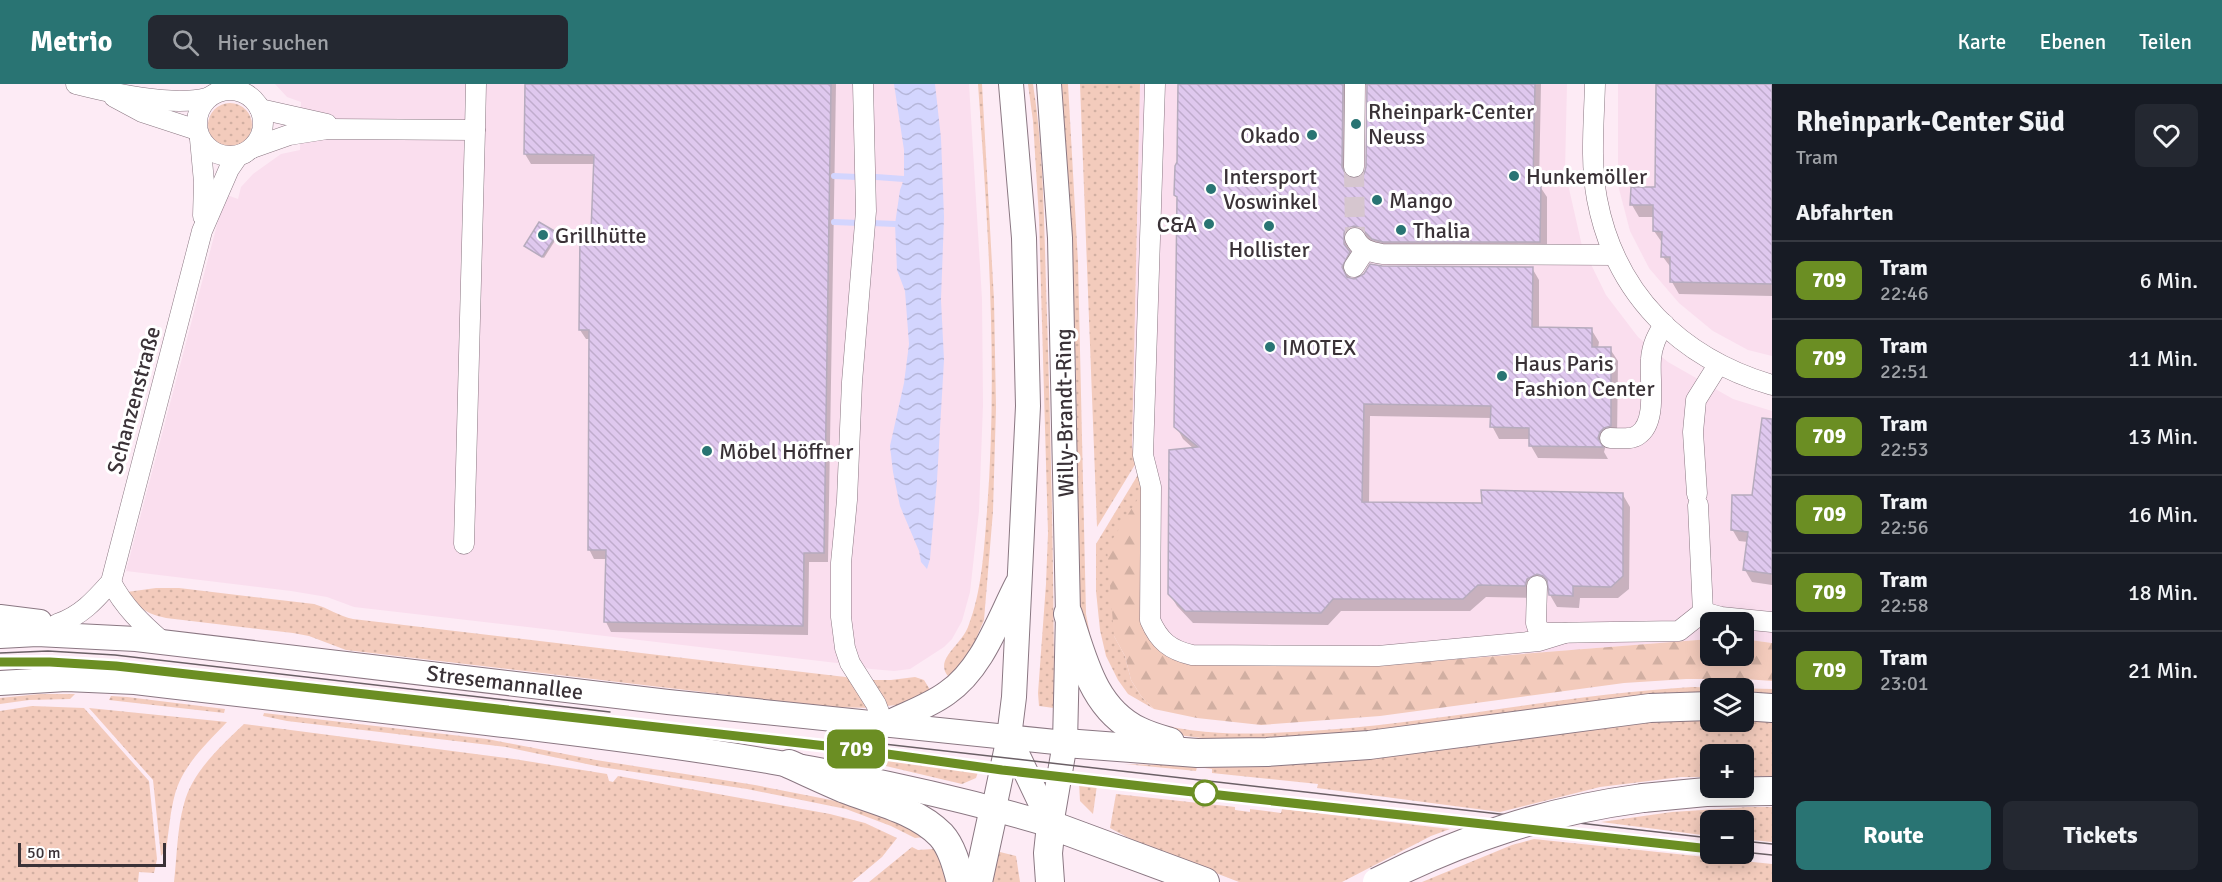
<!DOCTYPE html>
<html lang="de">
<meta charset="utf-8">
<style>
body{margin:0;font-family:Signika,sans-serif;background:#242831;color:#f1f3f6;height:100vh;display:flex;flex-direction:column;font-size:22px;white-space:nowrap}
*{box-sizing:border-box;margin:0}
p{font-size:20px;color:#9ea1a6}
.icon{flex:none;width:33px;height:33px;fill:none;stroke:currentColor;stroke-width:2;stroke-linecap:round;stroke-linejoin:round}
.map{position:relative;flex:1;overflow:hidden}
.panel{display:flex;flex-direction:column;background:#171b24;width:450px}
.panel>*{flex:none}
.badge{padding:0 12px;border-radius:9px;font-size:21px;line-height:39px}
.fabs{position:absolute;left:1700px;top:528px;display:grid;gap:12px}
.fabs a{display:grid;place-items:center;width:54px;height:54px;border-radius:9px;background:#171b24;box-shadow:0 3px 15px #0003;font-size:30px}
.scale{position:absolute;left:18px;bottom:15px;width:148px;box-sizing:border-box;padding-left:6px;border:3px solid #3a3237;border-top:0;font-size:16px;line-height:21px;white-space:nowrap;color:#3a3237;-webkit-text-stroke:4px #fff;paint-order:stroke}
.map>.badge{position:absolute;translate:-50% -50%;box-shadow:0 0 0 3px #fff}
h2{padding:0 24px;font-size:22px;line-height:54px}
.round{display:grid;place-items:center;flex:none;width:63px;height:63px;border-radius:9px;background:#242831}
.summary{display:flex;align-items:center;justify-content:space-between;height:102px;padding:0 24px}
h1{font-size:28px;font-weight:700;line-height:45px}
.action{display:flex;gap:12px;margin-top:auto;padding:12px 24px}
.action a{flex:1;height:69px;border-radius:9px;background:#297473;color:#fff;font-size:24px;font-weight:700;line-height:69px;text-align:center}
.action a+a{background:#242831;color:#f1f3f6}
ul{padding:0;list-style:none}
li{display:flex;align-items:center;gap:18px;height:78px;padding:0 24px;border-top:2px solid #363941}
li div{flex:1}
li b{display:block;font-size:22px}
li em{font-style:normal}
li .badge{min-width:66px;font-weight:700;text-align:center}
header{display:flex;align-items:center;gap:36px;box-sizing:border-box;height:84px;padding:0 30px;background:#297473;color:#fff}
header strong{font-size:28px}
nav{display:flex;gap:33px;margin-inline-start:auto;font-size:21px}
.search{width:420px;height:54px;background:#242831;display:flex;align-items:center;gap:15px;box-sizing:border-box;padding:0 21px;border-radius:9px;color:#9ea1a6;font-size:22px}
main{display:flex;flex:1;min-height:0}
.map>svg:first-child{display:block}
.built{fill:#fadeee}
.grass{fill:url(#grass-dots)}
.forest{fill:url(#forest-firs)}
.water{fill:url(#water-waves)}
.shadow{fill:#0003;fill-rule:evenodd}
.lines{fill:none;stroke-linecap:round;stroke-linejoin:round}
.stream{stroke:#d3d5fe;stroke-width:6}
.building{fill:url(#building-back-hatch);stroke:#b6abbd;stroke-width:1.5}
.minor-tunnel{stroke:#d6c6cf;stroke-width:20;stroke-dasharray:20 10;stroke-linecap:butt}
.minor-casing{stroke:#8a7782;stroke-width:21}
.major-casing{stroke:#8a7782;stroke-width:26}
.highway-casing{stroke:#8a7782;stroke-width:30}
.minor{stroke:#fff;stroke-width:20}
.major{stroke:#fff;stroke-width:24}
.highway{stroke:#fff;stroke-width:28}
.tram{stroke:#6a5f65;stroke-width:1.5}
.highway-bridge-casing{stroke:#8a7782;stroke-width:30;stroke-linecap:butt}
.highway-bridge{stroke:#fff;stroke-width:28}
.line-casing{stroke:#fff;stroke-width:14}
.line{stroke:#6b8e23;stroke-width:9}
.poi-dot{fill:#297473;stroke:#fff;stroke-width:2}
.stop-dot{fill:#fff;stroke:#6b8e23;stroke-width:3}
.labels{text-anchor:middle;stroke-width:6;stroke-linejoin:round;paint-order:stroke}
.poi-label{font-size:22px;fill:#3a3237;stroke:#fff;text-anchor:start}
.street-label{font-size:22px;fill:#3a3237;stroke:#fff}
</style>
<header>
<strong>Metrio</strong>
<div class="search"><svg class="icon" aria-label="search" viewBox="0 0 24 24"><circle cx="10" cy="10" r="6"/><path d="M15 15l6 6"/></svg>Hier suchen</div>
<nav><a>Karte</a><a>Ebenen</a><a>Teilen</a></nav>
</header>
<main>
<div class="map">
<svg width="1772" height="798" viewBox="0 0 1772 798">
<defs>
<pattern id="grass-dots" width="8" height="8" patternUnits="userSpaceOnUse" patternTransform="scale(1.5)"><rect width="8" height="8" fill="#f3cbbc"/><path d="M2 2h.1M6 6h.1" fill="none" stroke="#d1afa2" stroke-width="1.8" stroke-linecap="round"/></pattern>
<pattern id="forest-firs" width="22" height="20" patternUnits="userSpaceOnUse" patternTransform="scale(1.5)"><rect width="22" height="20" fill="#f3cbbc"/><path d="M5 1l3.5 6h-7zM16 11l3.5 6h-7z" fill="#d1afa2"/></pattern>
<pattern id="water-waves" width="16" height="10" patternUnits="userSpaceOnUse" patternTransform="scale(1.5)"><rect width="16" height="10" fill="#d3d5fe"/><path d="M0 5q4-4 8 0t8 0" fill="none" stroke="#b6b7da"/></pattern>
<pattern id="building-back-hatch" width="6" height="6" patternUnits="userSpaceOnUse" patternTransform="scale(1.5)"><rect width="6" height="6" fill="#dfc8ee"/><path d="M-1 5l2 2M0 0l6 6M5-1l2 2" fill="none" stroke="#c0accd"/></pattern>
</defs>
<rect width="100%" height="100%" fill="#fdebf5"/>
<!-- built -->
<g class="built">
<path d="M275 0H969L982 215 983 321 979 427 970 508 962 537 952 555 944 563 910 585 894 587 871 585 837 579 354 523 327 513 291 507 126 487 218 137 227 111 238 115 241 103 253 90 281 70 300 66 301 18 287 13Z"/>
<path d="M1140 0H1567L1565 87 1582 162 1606 211 1638 253 1668 278 1733 315 1772 327V559L1743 555V538H1710V555L1382 581 1189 580 1170 574 1156 562 1144 405 1132 363Z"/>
<path d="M1618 0H1772V272L1748 266 1713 247 1679 219 1649 184 1630 147 1618 101Z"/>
</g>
<!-- grass -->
<g class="grass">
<path d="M978 0H982L994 216 996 323 993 427 984 536 970 569 951 595C931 577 960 563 968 543 982 508 984 465 987 427 998 286 988 141 978 0Z"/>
<path d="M1028 0H1033C1045 76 1044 155 1047 232 1051 362 1054 493 1054 624L1039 622 1038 609 1046 500 1048 449 1039 134 1033 37Z"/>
<path d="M1062 0H1068L1078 178 1086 530 1092 561 1081 541 1078 503 1076 287Z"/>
<path d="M1080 0H1140L1132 363 1136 379 1097 443Z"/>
<circle cx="230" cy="41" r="22"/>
<path d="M1139 389 1144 405 1114 552 1125 572 1131 596 1141 612 1154 625 1128 610 1118 596 1106 572 1100 546 1096 507V460Z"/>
<path d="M156 504H179L314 520C328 524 339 532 353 535L854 594 874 624 829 623 346 566 309 552 293 549 166 534C145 529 140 525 127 508Z"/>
<path d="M915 593 924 596 932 609 906 620 887 622 869 596H891Z"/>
<path d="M1692 603 1772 605V611L1743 609V604H1710V608C1654 607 1598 617 1543 625 1456 637 1368 651 1281 653 1243 655 1204 658 1167 648 1158 646 1148 638 1139 634 1199 655 1262 650 1324 646 1448 637 1569 610 1692 603Z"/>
<path d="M40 610H75L70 615 29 616 0 620V614Z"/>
<path d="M111 612 127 613 225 625 224 629 109 616Z"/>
<path d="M32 622 84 624 149 697 157 775 154 789 139 788 138 798H0V627Z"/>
<path d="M89 624 227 638C207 659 183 681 175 710 170 728 169 747 166 766L161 772 153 696Z"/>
<path d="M264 629 487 655 596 676 755 701 841 718 890 732 924 753 915 754 891 742 846 725 747 705 601 683 506 663 287 637 263 632Z"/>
<path d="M1710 634V638L1772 637V692L1743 693V670H1710V693H1681L1600 703 1500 728 1317 704 1318 700 1212 689V685L1197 683 1196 687 1125 680 1199 682 1337 678 1396 671 1632 638Z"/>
<path d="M244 640 514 675 607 690 609 697 613 698 618 692 830 730 865 739 897 754 882 773 852 798H174C177 773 177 744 184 720 192 688 221 662 244 640Z"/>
<path d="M835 670 944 682V683L978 688 976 694 962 700Z"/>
<path d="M1079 698 1097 701 1093 730 1080 717Z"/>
<path d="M1116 710 1235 723V726L1250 728V725L1281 729 1282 725 1450 745 1431 752 1342 798H1239L1138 759 1110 744Z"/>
<path d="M1748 723H1772V758L1743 755V736H1710V752L1601 738 1672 728Z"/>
<path d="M1534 755 1772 780V798H1422L1512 761Z"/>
<path d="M912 763 918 766 933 765 939 770 951 798H869Z"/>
<path d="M996 767 1016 772 1020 798H990Z"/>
</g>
<!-- forest -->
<path class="forest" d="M1144 405 1156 562 1170 574 1189 580 1383 581 1710 555V572H1743V555L1772 559V597L1745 595H1686L1624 599 1380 632 1261 641 1197 634 1154 625 1141 612 1131 596 1125 572 1114 552 1107 464Z"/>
<!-- water -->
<path class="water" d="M894 0H935L941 54 944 133 941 216 944 276 937 396 930 475 927 485 921 478 919 467 900 422 893 388 890 362 904 299 909 260 905 207 897 186 895 140 900 106 904 95V66Z"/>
<!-- shadow -->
<g class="shadow">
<path d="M527 0H836L828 478H809L808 551 611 548 606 538 607 475H594L589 465 591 255H586L580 246 592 149 595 80H531L525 70Z"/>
<path d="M1180 0H1541L1539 101 1547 113V170L1380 167 1370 156 1362 154 1351 162V172L1356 181 1349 195 1354 197 1382 183 1532 184 1539 196V245H1591L1599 258 1598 264 1610 265 1618 277 1617 354 1606 361 1604 368 1608 375 1538 374 1531 362V355H1499L1492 342V334L1370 332 1369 420H1483L1623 411 1630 423 1629 505 1618 514H1580L1579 524 1557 523 1550 511 1549 503 1544 502 1532 514 1486 513 1470 527H1341L1328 541 1193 539 1177 522 1169 509 1194 365 1183 355 1176 342ZM1357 1H1368V83L1365 91 1355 97 1348 95 1349 13Z"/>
<path d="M1658 0H1772V212L1679 210 1672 198V185L1663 173V160L1654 147V133H1639L1632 121 1656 105Z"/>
<path d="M557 150 558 152 544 174 526 162Z"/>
<path d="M1772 358V501L1752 498 1745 486 1748 458 1739 457 1732 445 1754 412Z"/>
</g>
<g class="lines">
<!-- stream -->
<g class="stream">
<path d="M834 92 857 93"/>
<path d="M876 93 904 95"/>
<path d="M834 138 859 139"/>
<path d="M872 139 895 140"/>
</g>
</g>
<!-- building -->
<g class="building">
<path d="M525 0H831L824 469H804L803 542 604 538 606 466H588L589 246H579L580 147H591L594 71 524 70Z"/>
<path d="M1178 0H1343L1342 83 1347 93 1354 95 1364 90 1366 83 1367 0H1535L1533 99H1541L1540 158H1383L1372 155 1361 144 1354 142 1348 144 1344 149V160L1350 168 1342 183 1347 193 1354 195 1364 190 1370 180 1382 182 1533 183 1532 243 1592 244V263H1611V342L1604 344 1600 348 1598 354 1603 363 1529 362V344L1490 343 1491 322 1364 320 1362 418 1482 419 1481 406 1623 409V492L1611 503 1573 502V512L1549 511 1547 496 1543 492 1537 490 1527 495 1525 502 1478 501 1463 515H1333L1321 529 1185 527 1168 510 1169 366 1198 363 1174 343 1177 113 1174 111 1175 82 1177 78Z"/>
<path d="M1656 0H1772V200L1670 198V173H1661L1662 148 1653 147V121H1630L1631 103H1655Z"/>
<path d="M539 138 558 149 542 173 524 162Z"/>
<path d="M1762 334 1772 335V490L1743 486 1748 448 1731 446 1732 411H1752Z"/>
</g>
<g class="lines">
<!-- minor-tunnel -->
<path class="minor-tunnel" d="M1354 83 1355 154"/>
<defs>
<g id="minor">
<path d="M76 0C112 9 171 23 207 14"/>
<path d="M863 0 866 127 852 298 847 416 841 479V533L845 564 850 579 876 620 884 641"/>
<path d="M1155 0 1143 371 1151 403 1150 536C1159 557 1170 566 1192 571L1378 572 1539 557 1565 549"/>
<path d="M1595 0C1594 38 1590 77 1597 115 1615 210 1680 274 1772 301"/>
<circle cx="230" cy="39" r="33"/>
<path d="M114 13 142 28 197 46"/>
<path d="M260 25 327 40"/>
<path d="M200 55 204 98 203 132"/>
<path d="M252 64 289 51 327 45 475 46 476 0"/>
<path d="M1354 83 1355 0"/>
<path d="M1355 154C1361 166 1370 168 1382 170L1614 171"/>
<path d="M1354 183 1365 166"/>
<path d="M1610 354C1619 354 1631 356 1638 351 1658 338 1649 296 1651 275 1652 261 1657 252 1664 240"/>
<path d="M1697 410 1693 348 1696 316 1718 281"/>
<path d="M1698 421 1703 528"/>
<path d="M464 460 475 46"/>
<path d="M111 498C124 523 142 540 163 558"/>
<path d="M1537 502 1536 539 1538 545 1545 549 1679 547 1703 528"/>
<path d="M1703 528 1721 533 1772 538"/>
<path d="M57 540C81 532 95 516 111 498L202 147 229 85 238 72 245 69"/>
</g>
<g id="major">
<path d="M1049 0 1060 154 1068 530 1065 659 1051 741"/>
<path d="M0 533 40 538"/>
<path d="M0 552 37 550 136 555 668 618 1065 659"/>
<path d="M0 599 66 595 135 598C252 612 369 625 487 639 677 661 867 686 1051 741"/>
<path d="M884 641C905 630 928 623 947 609 982 585 998 537 1017 500"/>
<path d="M1009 653 1051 741"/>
<path d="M994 724 1009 653 1014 613 1028 322 1024 154 1011 0"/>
</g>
<g id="highway">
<path d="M1068 530C1083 575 1093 625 1139 647 1149 652 1160 655 1170 658"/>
<path d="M1743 622 1772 624"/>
<path d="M1065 659 1197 669 1267 668 1369 661 1650 624 1710 622"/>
<path d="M789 680C807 688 826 697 845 705 876 717 917 726 941 751 952 763 957 783 961 798"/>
<path d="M1643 714 1706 708 1772 707"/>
<path d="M978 798 994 724"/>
<path d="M1050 798 1048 769 1051 741 1205 798"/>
</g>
</defs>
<!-- minor casing -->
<use href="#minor" class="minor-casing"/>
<!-- major casing -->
<use href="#major" class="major-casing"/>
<!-- highway casing -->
<use href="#highway" class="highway-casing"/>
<!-- minor -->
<use href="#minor" class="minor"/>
<!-- major -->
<use href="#major" class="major"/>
<!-- highway -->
<use href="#highway" class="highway"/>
<!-- tram -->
<g class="tram">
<path d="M0 569 48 567 115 571 610 628"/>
<path d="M0 578H49L116 582 844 664 1002 686 1204 709 1710 765"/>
<path d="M875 659 1710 754"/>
<path d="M1743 757 1772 760"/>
<path d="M1743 768 1772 771"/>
</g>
<defs>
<path id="highway-bridge" d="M1377 798C1464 754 1546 727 1643 714"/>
</defs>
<!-- highway-bridge casing -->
<use href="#highway-bridge" class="highway-bridge-casing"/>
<!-- highway-bridge -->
<use href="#highway-bridge" class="highway-bridge"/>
</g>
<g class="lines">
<defs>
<path id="line" d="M0 578H50L116 582 844 664 1002 686 1228 712 1710 765"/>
</defs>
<!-- line casing -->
<use href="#line" class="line-casing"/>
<!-- line -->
<use href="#line" class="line"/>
</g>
<!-- markers -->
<g class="poi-dot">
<circle cx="1356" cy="40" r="6"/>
<circle cx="1312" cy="51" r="6"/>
<circle cx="1514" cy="92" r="6"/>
<circle cx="1211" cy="105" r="6"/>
<circle cx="1377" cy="116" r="6"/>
<circle cx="1209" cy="140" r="6"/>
<circle cx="1269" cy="142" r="6"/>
<circle cx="1401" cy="146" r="6"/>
<circle cx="543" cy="151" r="6"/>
<circle cx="1270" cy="263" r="6"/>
<circle cx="1502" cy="292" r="6"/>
<circle cx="707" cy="367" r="6"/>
</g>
<circle class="stop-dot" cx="1205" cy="709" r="12"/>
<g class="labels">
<!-- poi labels -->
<g class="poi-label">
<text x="1368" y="35">Rheinpark-Center<tspan x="1368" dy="25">Neuss</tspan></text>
<text x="1300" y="59" text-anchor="end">Okado</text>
<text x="1223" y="100">Intersport<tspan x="1223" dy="25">Voswinkel</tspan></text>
<text x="1526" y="100">Hunkemöller</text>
<text x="1389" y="124">Mango</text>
<text x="1197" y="148" text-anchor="end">C&amp;A</text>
<text x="1413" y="154">Thalia</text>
<text x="555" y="159">Grillhütte</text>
<text x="1269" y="173" text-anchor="middle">Hollister</text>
<text x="1282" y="271">IMOTEX</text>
<text x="1514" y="287">Haus Paris<tspan x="1514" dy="25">Fashion Center</tspan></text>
<text x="719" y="375">Möbel Höffner</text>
</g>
<!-- street labels -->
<g class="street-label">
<text transform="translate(133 316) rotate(-75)" y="8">Schanzenstraße</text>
<text transform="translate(1064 329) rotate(-91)" y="8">Willy-Brandt-Ring</text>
<text transform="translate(505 598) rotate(7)" y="8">Stresemannallee</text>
</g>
</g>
</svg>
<div class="fabs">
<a><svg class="icon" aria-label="locate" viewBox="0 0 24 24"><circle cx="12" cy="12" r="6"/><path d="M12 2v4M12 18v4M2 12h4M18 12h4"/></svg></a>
<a><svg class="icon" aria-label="layers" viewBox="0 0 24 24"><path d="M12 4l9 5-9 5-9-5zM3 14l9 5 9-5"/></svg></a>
<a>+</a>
<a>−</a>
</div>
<div class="scale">50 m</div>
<b class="badge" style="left:856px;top:665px;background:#6b8e23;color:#fff">709</b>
</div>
<section class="panel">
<div class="summary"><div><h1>Rheinpark-Center Süd</h1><p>Tram</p></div><a class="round"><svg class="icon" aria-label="heart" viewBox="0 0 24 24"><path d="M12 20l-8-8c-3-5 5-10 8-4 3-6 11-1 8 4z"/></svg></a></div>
<h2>Abfahrten</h2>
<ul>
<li><span class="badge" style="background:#6b8e23;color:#fff">709</span><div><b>Tram</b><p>22:46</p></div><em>6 Min.</em></li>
<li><span class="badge" style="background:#6b8e23;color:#fff">709</span><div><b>Tram</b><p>22:51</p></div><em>11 Min.</em></li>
<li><span class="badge" style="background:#6b8e23;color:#fff">709</span><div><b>Tram</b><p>22:53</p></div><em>13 Min.</em></li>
<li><span class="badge" style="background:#6b8e23;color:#fff">709</span><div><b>Tram</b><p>22:56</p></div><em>16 Min.</em></li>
<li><span class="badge" style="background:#6b8e23;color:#fff">709</span><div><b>Tram</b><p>22:58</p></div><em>18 Min.</em></li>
<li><span class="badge" style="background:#6b8e23;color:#fff">709</span><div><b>Tram</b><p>23:01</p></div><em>21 Min.</em></li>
</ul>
<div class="action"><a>Route</a><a>Tickets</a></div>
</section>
</main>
